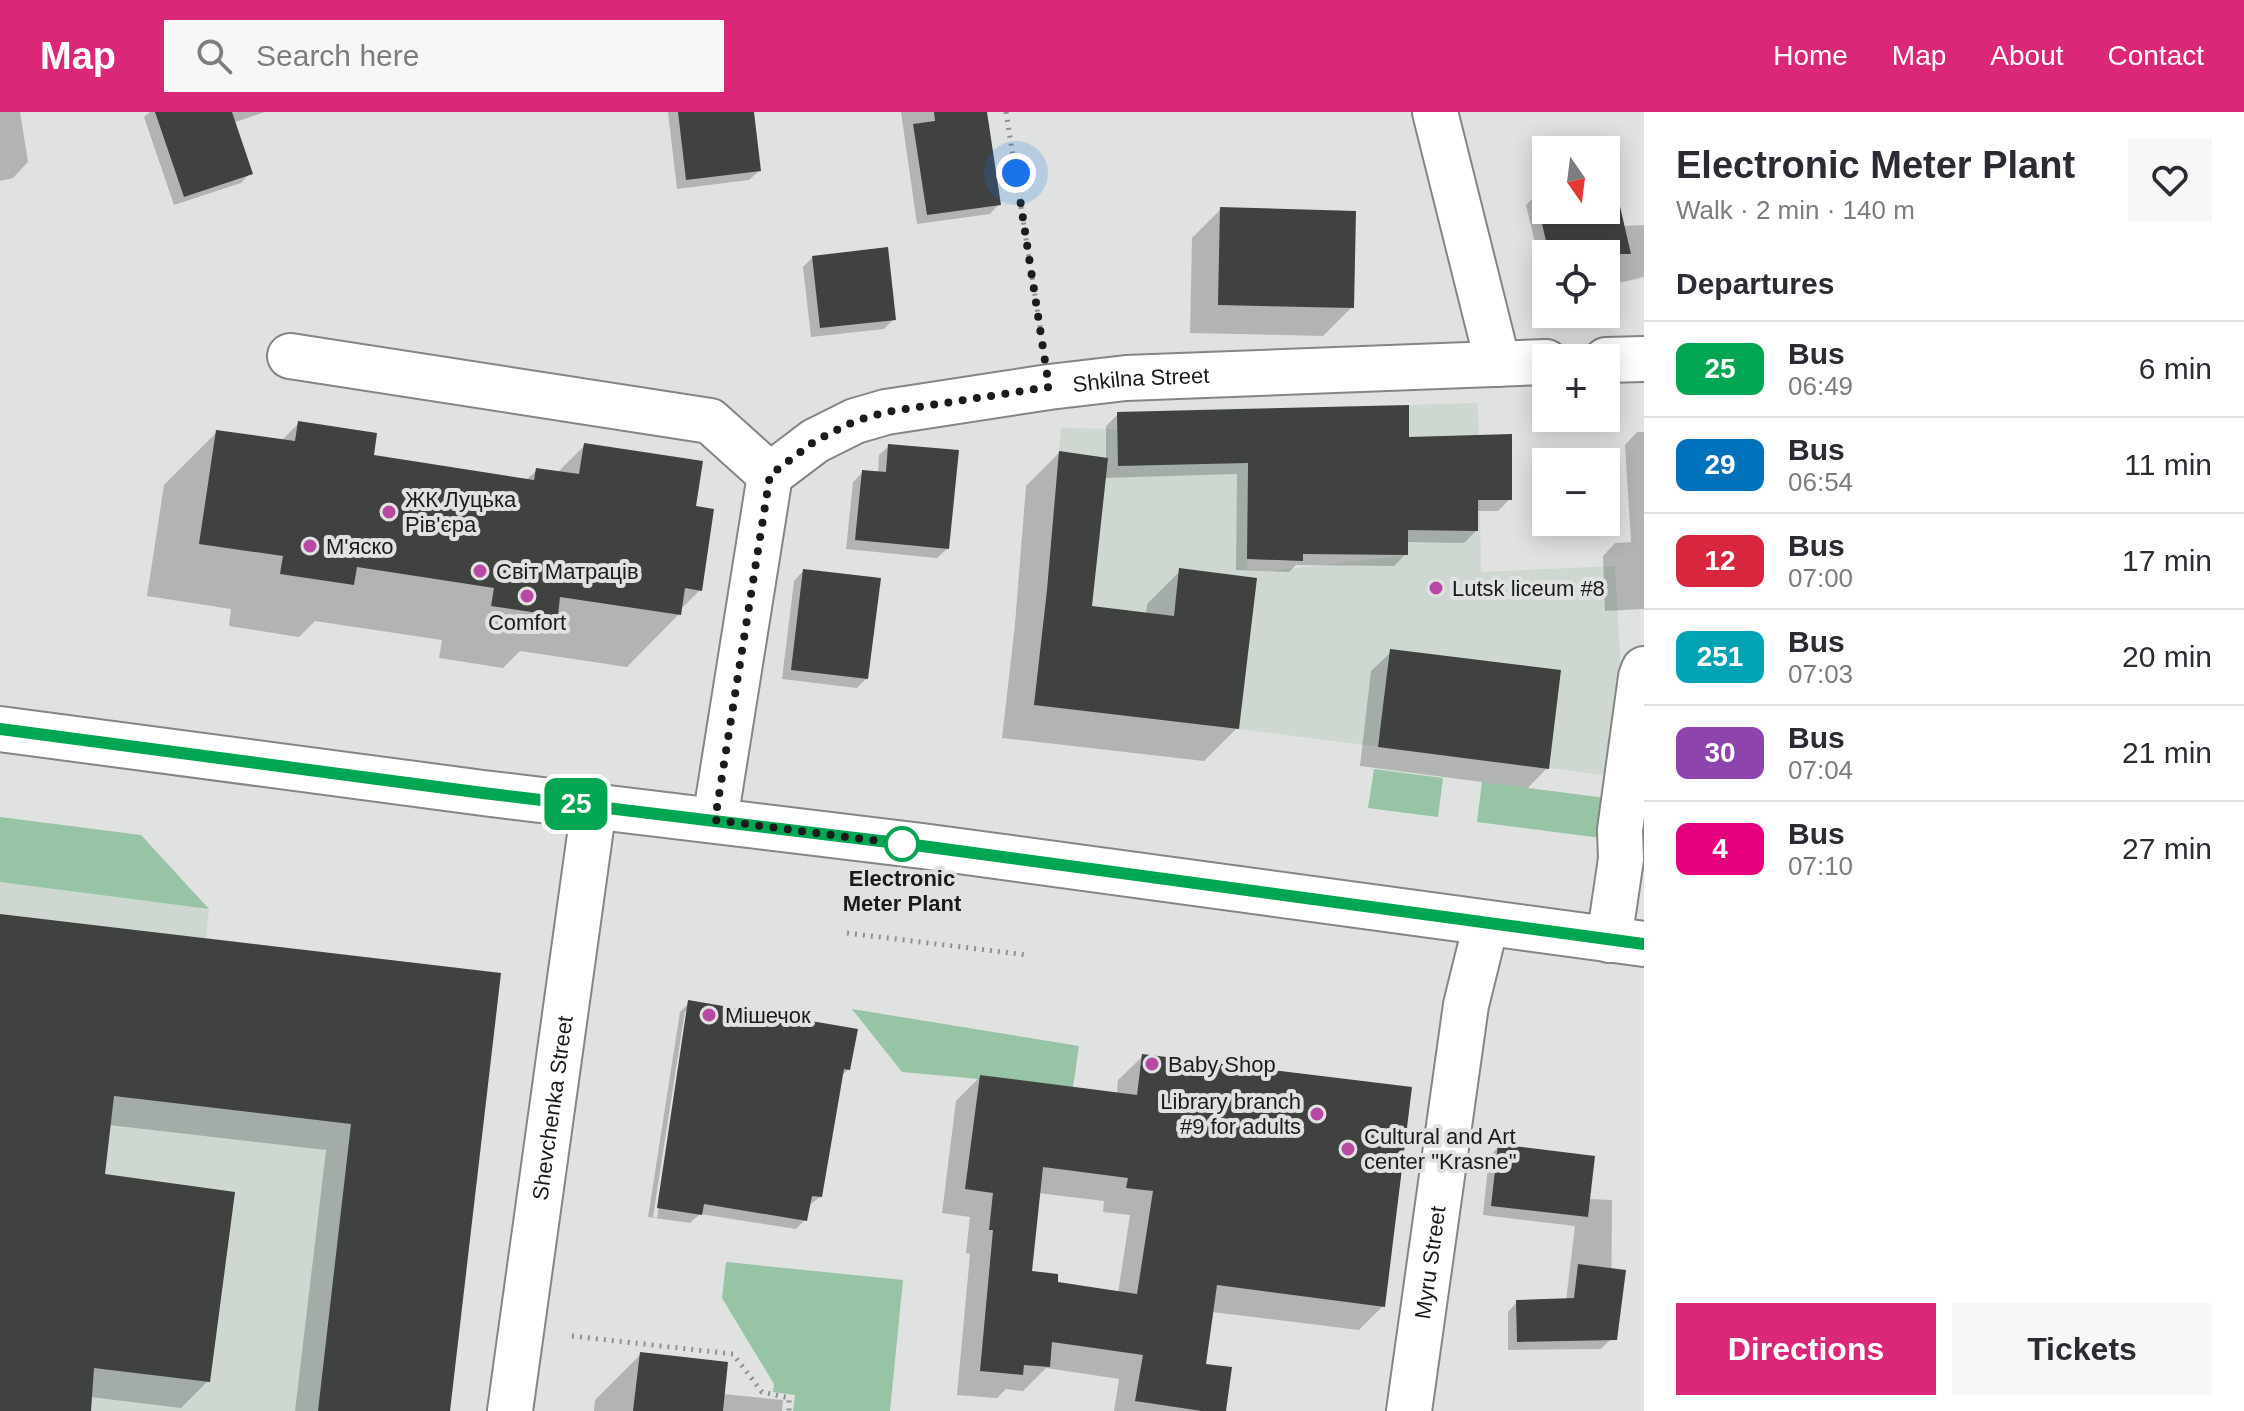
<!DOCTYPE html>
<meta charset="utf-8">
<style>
body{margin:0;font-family:Helvetica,sans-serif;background:#f7f7f7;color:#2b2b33;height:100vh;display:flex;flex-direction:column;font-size:30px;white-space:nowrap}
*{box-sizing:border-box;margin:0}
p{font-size:26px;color:#7c7c81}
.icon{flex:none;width:44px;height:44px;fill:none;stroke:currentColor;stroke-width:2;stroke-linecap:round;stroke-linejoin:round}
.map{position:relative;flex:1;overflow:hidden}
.panel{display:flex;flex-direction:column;background:#fff;width:600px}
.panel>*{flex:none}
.badge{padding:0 16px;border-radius:12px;font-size:28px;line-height:52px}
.needle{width:52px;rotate:166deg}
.controls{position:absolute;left:1532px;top:24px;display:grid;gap:16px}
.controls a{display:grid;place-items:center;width:88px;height:88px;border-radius:0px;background:#fff;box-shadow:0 4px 20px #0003;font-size:40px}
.you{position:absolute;width:40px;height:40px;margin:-20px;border:6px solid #fff;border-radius:50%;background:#1a73e8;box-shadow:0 0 0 12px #1a73e833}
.map>.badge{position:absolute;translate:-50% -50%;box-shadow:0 0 0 4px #fff}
h2{padding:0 32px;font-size:30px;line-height:72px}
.round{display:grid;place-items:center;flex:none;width:84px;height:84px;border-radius:0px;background:#f7f7f7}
.overview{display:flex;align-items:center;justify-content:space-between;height:136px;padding:0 32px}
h1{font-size:38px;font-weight:700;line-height:60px}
.cta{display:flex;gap:16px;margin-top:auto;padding:16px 32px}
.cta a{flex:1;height:92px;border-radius:0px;background:#db2777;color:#fff;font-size:32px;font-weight:700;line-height:92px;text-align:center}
.cta a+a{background:#f7f7f7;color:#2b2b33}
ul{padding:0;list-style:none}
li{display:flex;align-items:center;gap:24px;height:96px;padding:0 32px;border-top:2px solid #e1e1e2}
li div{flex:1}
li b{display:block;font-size:30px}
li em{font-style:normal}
li .badge{min-width:88px;font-weight:700;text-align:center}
header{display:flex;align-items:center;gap:48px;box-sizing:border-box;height:112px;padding:0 40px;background:#db2777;color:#fff}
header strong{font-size:38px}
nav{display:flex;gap:44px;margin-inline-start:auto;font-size:28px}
.search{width:560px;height:72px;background:#f7f7f7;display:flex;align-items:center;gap:20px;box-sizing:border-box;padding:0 28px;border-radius:0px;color:#7c7c81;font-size:30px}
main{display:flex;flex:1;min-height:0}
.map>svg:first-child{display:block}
.built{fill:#ced8d1}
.green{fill:#96c4a5}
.shadow{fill:#0003;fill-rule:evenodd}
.building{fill:#404240;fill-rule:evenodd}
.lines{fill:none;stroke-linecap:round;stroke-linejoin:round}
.minor-casing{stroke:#838684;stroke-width:48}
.major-casing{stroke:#838684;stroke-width:48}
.path{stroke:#8f9190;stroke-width:5;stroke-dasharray:2 6;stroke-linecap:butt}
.minor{stroke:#fff;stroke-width:44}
.major{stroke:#fff;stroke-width:44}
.line-casing{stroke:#fff;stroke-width:18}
.line{stroke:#00a651;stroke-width:12}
.walk{stroke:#1a1b1a;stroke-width:8;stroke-dasharray:0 14.4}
.poi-dot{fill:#b948a4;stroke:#dfe2e0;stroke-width:3}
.stop-dot{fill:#fff;stroke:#00a651;stroke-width:4}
.labels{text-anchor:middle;stroke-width:8;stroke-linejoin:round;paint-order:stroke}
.street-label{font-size:22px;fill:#1a1b1a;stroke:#dfe2e0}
.poi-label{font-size:22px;fill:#1a1b1a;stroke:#dfe2e0;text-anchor:start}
.stop-label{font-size:22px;font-weight:bold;fill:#1a1b1a;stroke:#dfe2e0}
</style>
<header>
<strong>Map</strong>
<div class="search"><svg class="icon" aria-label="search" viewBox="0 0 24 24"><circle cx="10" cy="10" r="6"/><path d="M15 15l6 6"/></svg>Search here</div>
<nav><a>Home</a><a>Map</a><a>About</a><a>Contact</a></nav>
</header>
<main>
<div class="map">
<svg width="1644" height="1299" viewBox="0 0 1644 1299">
<rect width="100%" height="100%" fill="#dfe2e0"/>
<!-- built -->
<g class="built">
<path d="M1478 291 1481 460 1615 454 1621 561 1612 664 1239 617 1034 593 1046 489 1061 316 1117 317V300L1248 296 1247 457 1269 459 1408 443 1409 293Z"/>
<path d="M0 770 209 797 206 826 501 861 450 1299H0Z"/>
</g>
<!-- green -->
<g class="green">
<path d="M1374 657 1443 666 1438 705 1368 696Z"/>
<path d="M1482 670 1606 686 1601 726 1477 710Z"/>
<path d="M0 705 141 723 209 797 0 770Z"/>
<path d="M852 897 1079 934 1073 975 980 963 979 967 902 960Z"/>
<path d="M726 1150 903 1168 890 1299H793L795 1283 773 1280 774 1272 722 1186Z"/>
</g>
<!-- shadow -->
<g class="shadow">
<path d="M0 0H20L28 50 13 66 0 69Z"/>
<path d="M150 0H265L233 11 250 61 241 71 174 93 144 5Z"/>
<path d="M668 0H752L759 59 749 68 677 77Z"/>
<path d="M901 0H984L999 92 990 102 917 112Z"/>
<path d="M1606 67 1623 114 1644 113V165L1606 174V142H1546V177L1526 93 1536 83 1546 81V98H1606Z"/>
<path d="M1221 97 1352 195 1323 224 1190 221 1192 126Z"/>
<path d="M813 145 894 207 884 217 811 225 803 155Z"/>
<path d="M1118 302 1407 328 1510 387 1498 399H1476V419L1464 431 1406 430V442L1394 454 1296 453 1289 460 1236 458 1237 362 1104 366 1090 496 1146 503 1147 492 1180 459 1237 616 1204 649 1002 626 1015 512 1026 374 1059 341 1106 348V314Z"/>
<path d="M299 311 372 345 526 368 537 358 557 361 585 333 694 395 700 478 680 498 679 502 627 555 520 539 503 556 439 546 442 528 315 509 299 525 229 514 231 497 147 484 164 373 217 320 281 329Z"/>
<path d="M1637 320H1644V497L1605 499 1603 444 1615 431 1631 430 1625 333Z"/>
<path d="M889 334 947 437 937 446 846 437 853 370 863 360 878 361 879 343Z"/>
<path d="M803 459 867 566 857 576 782 567 794 469Z"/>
<path d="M1391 540 1547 656 1528 676 1360 654 1371 559Z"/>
<path d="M1644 596V756L1602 750Z"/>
<path d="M0 805 499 863 448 1299H295L326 1038 109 1013 103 1064 208 1269 181 1296 90 1285 89 1299H0Z"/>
<path d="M689 891 849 957 840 965 820 1085 808 1094 805 1108 796 1117 700 1102 690 1111 648 1105 680 900ZM685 899H689L657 1106 653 1105Z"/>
<path d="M1143 944 1383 1194 1359 1218 1212 1200 1204 1254 1224 1299H1114L1119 1267 1046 1256 1023 1279 1006 1277 997 1286 957 1283 970 1142 966 1141 970 1105 942 1101 956 989 980 965 1117 982 1118 968ZM1038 1081 1104 1089 1103 1100 1130 1103 1118 1181 1056 1171 1030 1161Z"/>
<path d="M1499 1035 1588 1087 1612 1088 1611 1227 1601 1237 1508 1238V1200L1517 1190 1566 1189 1575 1114 1483 1103 1489 1044Z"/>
<path d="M641 1242 723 1282 783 1288 782 1299H594L595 1288Z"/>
</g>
<!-- building -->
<g class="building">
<path d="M155 0H232L253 62 184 85Z"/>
<path d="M678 0H754L761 59 686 68Z"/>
<path d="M934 0H987L1001 93 927 103 913 12 935 9Z"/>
<path d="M1613 64 1631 142H1549L1535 81 1546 79V98H1606V65Z"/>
<path d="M1220 95 1356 99 1354 196 1218 193Z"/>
<path d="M888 135 896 208 820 216 812 144Z"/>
<path d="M1409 293V325L1512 322V388H1478V419L1408 418V443L1303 442V449L1247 447 1248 351 1118 354 1117 300Z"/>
<path d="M298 309 377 321 374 343 534 368 536 356 579 362 584 331 703 349 696 394 714 397 702 479 685 476 681 503 560 485 558 504 491 494 494 476 357 455 354 473 280 462 283 444 199 432 216 318 295 329Z"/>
<path d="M888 332 959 338 949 437 855 428 862 358 886 360Z"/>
<path d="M1059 339 1108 346 1092 494 1174 504 1179 456 1257 466 1239 617 1034 593 1047 478Z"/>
<path d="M803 457 881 466 868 567 791 558Z"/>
<path d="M1390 537 1561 558 1549 657 1378 635Z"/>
<path d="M0 802 501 861 450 1299H318L351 1012 114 984 105 1062 235 1080 210 1270 94 1256 91 1299H0Z"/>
<path d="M688 888 858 917 850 958 844 957 822 1085 812 1084 807 1109 704 1092 702 1103 657 1096Z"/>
<path d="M1142 942 1412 975 1385 1195 1217 1173 1206 1252 1232 1255 1226 1299H1202L1135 1289 1143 1243 1052 1230 1050 1255 1024 1253 1023 1263 980 1259 993 1118H989L993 1081 965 1077 980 963 1137 983ZM1043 1055 1128 1066 1126 1076 1153 1079 1137 1182 1058 1170V1162L1032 1159Z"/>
<path d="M1498 1032 1595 1044 1588 1105 1491 1094Z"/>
<path d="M1578 1152 1626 1158 1617 1228 1517 1230 1516 1188 1574 1186Z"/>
<path d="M640 1240 728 1250 723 1299H633Z"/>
</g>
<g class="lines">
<defs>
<g id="minor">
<path d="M1435 0 1498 252"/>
<path d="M290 244 710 309 770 363"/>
<path d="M1606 248 1644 247"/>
<path id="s1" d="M715 708 770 363 815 329 855 309 886 300 1049 275 1126 266 1546 250"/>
<path d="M1609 828 1621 747 1620 718 1641 565 1644 557"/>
<path id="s2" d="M510 1299 594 694"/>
<path id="s3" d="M1409 1299 1466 893 1486 812"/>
</g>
<path id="major" d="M0 617 483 681 922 734 1644 832"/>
</defs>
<!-- minor casing -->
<use href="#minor" class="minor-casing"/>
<!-- major casing -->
<use href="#major" class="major-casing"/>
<!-- path -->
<g class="path">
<path d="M1006 0 1042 228"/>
<path d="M847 821 1027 843"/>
<path d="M572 1224 733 1242 762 1280 789 1286V1299"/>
</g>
<!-- minor -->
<use href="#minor" class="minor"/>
<!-- major -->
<use href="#major" class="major"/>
</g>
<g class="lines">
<defs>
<path id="line" d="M0 617 483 681 922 734 1644 832"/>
</defs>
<!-- line casing -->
<use href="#line" class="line-casing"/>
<!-- line -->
<use href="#line" class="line"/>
<!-- walk -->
<path class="walk" d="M902 732 715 708 770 363 815 329 855 309 886 300 1049 275 1016 61"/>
</g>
<!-- markers -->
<g class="poi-dot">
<circle cx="389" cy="400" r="8"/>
<circle cx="310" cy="434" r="8"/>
<circle cx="480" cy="459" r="8"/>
<circle cx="1436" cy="476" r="8"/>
<circle cx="527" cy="484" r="8"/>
<circle cx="709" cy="903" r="8"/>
<circle cx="1152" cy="952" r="8"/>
<circle cx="1317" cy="1002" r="8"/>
<circle cx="1348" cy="1037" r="8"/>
</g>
<circle class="stop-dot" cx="902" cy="732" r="16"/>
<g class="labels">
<!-- street labels -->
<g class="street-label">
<text dy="8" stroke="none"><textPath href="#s1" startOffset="740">Shkilna Street</textPath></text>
<text dy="8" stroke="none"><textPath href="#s2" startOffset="306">Shevchenka Street</textPath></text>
<text dy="8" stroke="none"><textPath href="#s3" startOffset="150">Myru Street</textPath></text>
</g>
<!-- poi labels -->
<g class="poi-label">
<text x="405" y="395">ЖК Луцька<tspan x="405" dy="25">Рів'єра</tspan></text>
<text x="326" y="442">М'яско</text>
<text x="496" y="467">Світ Матраців</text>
<text x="1452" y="484">Lutsk liceum #8</text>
<text x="527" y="518" text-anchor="middle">Comfort</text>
<text x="725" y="911">Мішечок</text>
<text x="1168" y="960">Baby Shop</text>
<text x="1301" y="997" text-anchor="end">Library branch<tspan x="1301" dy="25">#9 for adults</tspan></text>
<text x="1364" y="1032">Cultural and Art<tspan x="1364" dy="25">center "Krasne"</tspan></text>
</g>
<!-- stop labels -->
<g class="stop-label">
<text x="902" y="774">Electronic<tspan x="902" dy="25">Meter Plant</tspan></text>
</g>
</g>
</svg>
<div class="controls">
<a><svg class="needle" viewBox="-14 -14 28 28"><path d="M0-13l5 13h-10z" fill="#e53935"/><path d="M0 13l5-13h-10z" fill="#7c7c81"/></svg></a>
<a><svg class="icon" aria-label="locate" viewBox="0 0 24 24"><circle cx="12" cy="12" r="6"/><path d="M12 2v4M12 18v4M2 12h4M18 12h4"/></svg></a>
<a>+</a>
<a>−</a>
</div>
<div class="you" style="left:1016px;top:61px"></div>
<b class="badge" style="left:576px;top:692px;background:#00a651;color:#fff">25</b>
</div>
<section class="panel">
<div class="overview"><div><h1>Electronic Meter Plant</h1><p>Walk · 2 min · 140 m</p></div><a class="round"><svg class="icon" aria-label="heart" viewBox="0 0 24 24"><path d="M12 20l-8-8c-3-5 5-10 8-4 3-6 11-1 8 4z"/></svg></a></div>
<h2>Departures</h2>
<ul>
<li><span class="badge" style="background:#00a651;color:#fff">25</span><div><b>Bus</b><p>06:49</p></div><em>6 min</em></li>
<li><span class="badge" style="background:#0072bc;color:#fff">29</span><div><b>Bus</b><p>06:54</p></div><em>11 min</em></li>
<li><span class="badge" style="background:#d7263d;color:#fff">12</span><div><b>Bus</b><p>07:00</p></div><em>17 min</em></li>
<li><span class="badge" style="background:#00a3b4;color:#fff">251</span><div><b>Bus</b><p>07:03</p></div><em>20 min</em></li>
<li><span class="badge" style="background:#8e44ad;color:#fff">30</span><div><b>Bus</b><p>07:04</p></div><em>21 min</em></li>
<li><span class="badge" style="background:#e6007e;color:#fff">4</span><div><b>Bus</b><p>07:10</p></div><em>27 min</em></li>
</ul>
<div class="cta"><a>Directions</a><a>Tickets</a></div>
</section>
</main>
